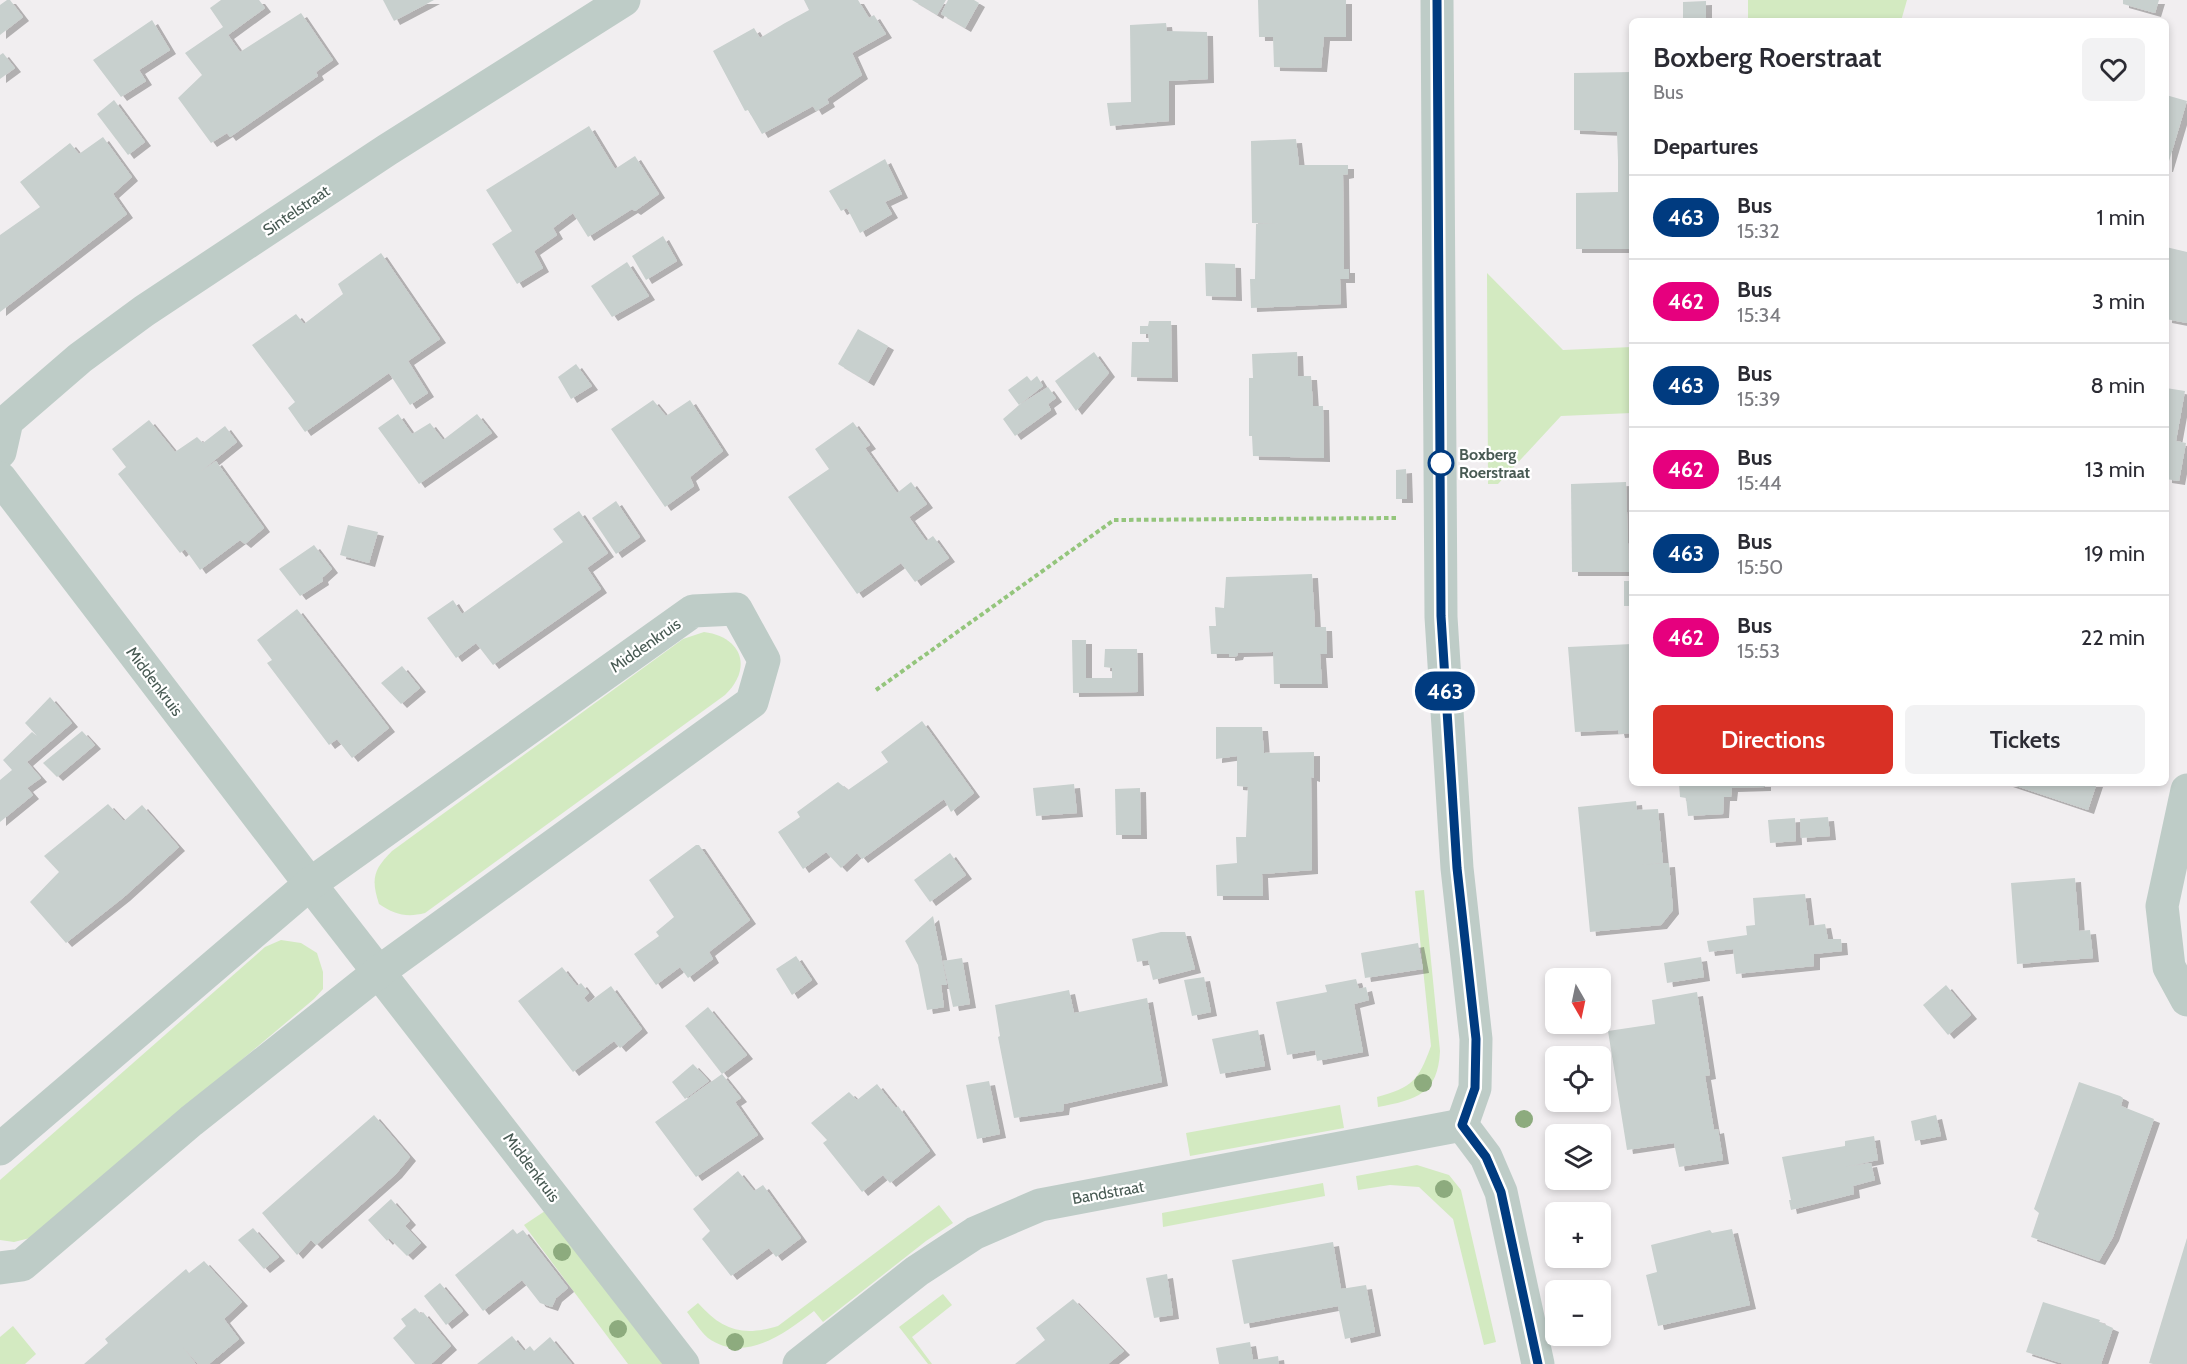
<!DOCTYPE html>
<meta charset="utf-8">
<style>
body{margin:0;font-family:Cabin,sans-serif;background:#f2f2f3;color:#2b2b33;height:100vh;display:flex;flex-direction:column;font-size:22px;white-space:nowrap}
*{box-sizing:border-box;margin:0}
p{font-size:20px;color:#7c7c81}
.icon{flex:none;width:33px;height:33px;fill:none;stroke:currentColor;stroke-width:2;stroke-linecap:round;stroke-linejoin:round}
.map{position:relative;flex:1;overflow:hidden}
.details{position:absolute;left:1629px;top:18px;width:540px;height:768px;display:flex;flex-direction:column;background:#fff;border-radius:9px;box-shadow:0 3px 9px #0003}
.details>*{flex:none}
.badge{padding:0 12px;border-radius:20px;font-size:21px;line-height:39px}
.needle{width:39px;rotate:171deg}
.tools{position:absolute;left:1545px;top:968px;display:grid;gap:12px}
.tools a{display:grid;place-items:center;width:66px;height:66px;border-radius:9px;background:#fff;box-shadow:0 3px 9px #0003;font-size:30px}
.map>.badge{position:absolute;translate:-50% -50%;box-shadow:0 0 0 3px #fff}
h2{padding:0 24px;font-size:22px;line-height:54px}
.round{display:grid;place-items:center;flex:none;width:63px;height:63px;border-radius:9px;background:#f2f2f3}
.overview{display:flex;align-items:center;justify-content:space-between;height:102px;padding:0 24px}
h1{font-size:28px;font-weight:600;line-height:45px}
.primary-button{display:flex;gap:12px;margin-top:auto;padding:12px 24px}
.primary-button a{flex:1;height:69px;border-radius:9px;background:#d93025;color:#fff;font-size:24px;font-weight:600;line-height:69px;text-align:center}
.primary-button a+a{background:#f2f2f3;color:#2b2b33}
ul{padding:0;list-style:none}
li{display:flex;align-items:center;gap:18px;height:84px;padding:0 24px;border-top:2px solid #e1e1e2}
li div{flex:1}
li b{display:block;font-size:22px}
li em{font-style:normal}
li .badge{min-width:66px;font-weight:700;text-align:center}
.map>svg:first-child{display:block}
.green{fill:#d3eac1}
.building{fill:#c8d0ce;filter:url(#shadow)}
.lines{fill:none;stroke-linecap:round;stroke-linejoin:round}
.path{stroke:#94c57c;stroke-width:4;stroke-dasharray:4.5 3;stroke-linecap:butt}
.street{stroke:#beccc7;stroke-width:33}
.tree{fill:#8dab7e}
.line-casing{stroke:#fff;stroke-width:14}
.line{stroke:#003b80;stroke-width:9}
.stop-dot{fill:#fff;stroke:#003b80;stroke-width:3}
.labels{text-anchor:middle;stroke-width:4.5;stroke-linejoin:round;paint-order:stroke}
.street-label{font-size:16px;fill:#485a53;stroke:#fff}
.stop-label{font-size:16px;font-weight:bold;fill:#485a53;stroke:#fff;text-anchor:start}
</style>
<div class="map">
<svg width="2187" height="1364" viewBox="0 0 2187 1364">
<defs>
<filter id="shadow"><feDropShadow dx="6" dy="4" stdDeviation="0" flood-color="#0004"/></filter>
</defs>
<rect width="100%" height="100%" fill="#f1eef0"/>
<!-- green -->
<g class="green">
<path d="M1748 0H1907L1901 21H1748Z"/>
<path d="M1487 273 1563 350 1632 347V413L1561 416 1498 484H1488Z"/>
<path d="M704 632C742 637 753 668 725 695L425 913C406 918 394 914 379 904 371 879 373 870 392 851L683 639Z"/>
<path d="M1424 890 1440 1051C1438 1094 1416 1100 1378 1107L1377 1097C1412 1087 1418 1082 1431 1046L1415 891Z"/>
<path d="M281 940 301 943 317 953 323 972V989L314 999 30 1238 14 1242 0 1240V1180L265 947Z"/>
<path d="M1340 1105 1344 1128 1190 1156 1186 1133Z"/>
<path d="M1417 1165 1449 1175 1461 1190 1496 1342 1484 1345 1453 1219 1419 1187 1390 1185 1358 1190 1356 1176Z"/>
<path d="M1323 1183 1325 1196 1163 1227 1162 1213Z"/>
<path d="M939 1205 953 1223 926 1241 823 1322 814 1311C784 1334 744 1364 708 1338 700 1331 694 1321 687 1312L698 1303C722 1330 742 1337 778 1326Z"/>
<path d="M545 1211 664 1364H628L524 1225Z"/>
<path d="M943 1294 952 1305 912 1337 932 1364H928L899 1327Z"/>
<path d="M13 1326 36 1354 25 1364H0V1337Z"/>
</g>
<!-- building -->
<g class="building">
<path d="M7 0H10L23 17 0 35V5Z"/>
<path d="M221 0H259L265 8 228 35 240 52 301 13 333 60 316 72 318 76 230 137 227 133 211 143 178 98 202 75 185 53 223 27 210 8Z"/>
<path d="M383 0H434L394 21Z"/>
<path d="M804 0H858L869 18 874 15 886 34 852 53 862 75 827 99 829 103 816 111 813 106 762 134 748 110 745 111 713 51 754 28 760 38 785 23 809 10Z"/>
<path d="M912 0H946L937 15Z"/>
<path d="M948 0H974L979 3 965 28 941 14Z"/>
<path d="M1258 0H1346V37H1324L1321 68 1274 67 1273 37H1259Z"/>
<path d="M2123 0H2159L2155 13 2123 4Z"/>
<path d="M1706 1V21H1683V2Z"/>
<path d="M152 20 170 50 139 70 146 81 121 97 93 60Z"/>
<path d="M1166 23 1167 31 1207 32 1208 79 1169 81V121L1110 126 1107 103 1131 102 1130 25Z"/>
<path d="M3 53 15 68 0 79V55Z"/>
<path d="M1632 72V249H1576V193L1618 192V161L1617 132 1574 130V73Z"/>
<path d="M2166 95 2187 101 2167 168H2166Z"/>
<path d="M114 100 145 142 128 155 97 114Z"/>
<path d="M589 126 615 169 635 156 659 194 635 211 632 209 588 237 573 213 553 228 557 235 534 251 543 268 517 284 492 244 512 231 486 190Z"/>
<path d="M103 137 132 177 113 194 127 214 0 312V235L40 207 20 182 70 143 79 154Z"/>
<path d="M1296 139 1299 165H1348V174L1343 175 1344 269H1349V279H1340L1341 304 1251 308 1250 279H1255L1256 224H1277L1252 223 1251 141Z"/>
<path d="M885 159 902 194 885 202 892 214 860 233 847 208 841 211 829 191Z"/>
<path d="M663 236 677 261 646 280 632 256Z"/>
<path d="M2166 247 2187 252V323L2166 319Z"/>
<path d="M381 253 440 339 408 361 428 393 410 405 389 373 305 432 288 408 295 402 252 345 296 314 304 324 343 294 338 284Z"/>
<path d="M627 262 649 296 612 317 591 286Z"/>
<path d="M1205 263 1235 264 1236 297 1206 296Z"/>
<path d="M1149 321H1171L1172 378 1131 377 1132 342H1149L1148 334H1140V326H1148Z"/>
<path d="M858 329 888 346 868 382 838 364Z"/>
<path d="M1094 352 1109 373 1076 411 1055 381Z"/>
<path d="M1297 352 1298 376H1311L1313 406H1323L1324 458 1253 456 1252 436H1249V378H1253L1252 354Z"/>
<path d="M576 364 592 386 571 399 558 377Z"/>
<path d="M1027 376 1031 381 1037 376 1043 386 1019 405 1008 390Z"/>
<path d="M1048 387 1056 398 1048 404 1051 410 1015 436 1003 419 1019 405Z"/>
<path d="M2166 388 2185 391 2176 441 2186 443 2179 481 2166 479Z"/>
<path d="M653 400 666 416 690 400 723 451 690 477 694 486 665 507 611 429Z"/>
<path d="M398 414 412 434 430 423 443 440 477 414 492 433 419 484 378 428Z"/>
<path d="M149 420 175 452 197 437 203 443 225 426 237 442 200 472 216 461 264 528 245 544 240 540 200 570 185 549 180 553 118 474 126 467 112 449Z"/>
<path d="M853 422 870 445 865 448 897 493 911 482 927 504 909 517 926 541 933 536 949 558 915 582 901 563 857 594 788 497 829 469 815 449Z"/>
<path d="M1406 469 1407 499H1396V470Z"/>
<path d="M1626 482 1629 572H1572L1571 484Z"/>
<path d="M616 501 640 537 616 554 592 518Z"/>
<path d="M579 511 608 553 587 568 601 589 493 665 476 643 456 658 427 618 453 600 462 614 514 577 563 542 553 529Z"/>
<path d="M348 525 378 532 369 563 340 555Z"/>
<path d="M314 545 332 569 322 578 323 581 300 596 279 569Z"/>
<path d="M1312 574 1315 627H1326L1327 654H1320L1322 684H1274L1273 652 1238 653 1237 656 1229 657V654H1211L1209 626H1216L1215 607 1224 608 1226 577Z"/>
<rect x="1624" y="581" width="8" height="25"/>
<path d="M297 609 389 728 352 758 337 739 329 745 267 663 272 660 257 640Z"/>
<path d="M1072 640H1086V678H1112V668L1104 667 1105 649H1137L1138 692 1073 693Z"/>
<path d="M1632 644V733L1619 734 1618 730 1575 732 1568 647Z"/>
<path d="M402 666 420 688 401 704 381 683Z"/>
<path d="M50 697 72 723 27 762 41 778 27 788 33 795 0 822V780L12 770 3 760 32 732 37 736 25 723Z"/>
<path d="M922 721 974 793 951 812 944 799 862 859 857 853 841 868 826 852 803 869 778 832 800 817 797 812 838 782 848 790 888 762 881 752Z"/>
<path d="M1216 727H1262L1264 753 1314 752V778L1311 777 1312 870 1262 874 1263 896H1217L1216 865 1237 863 1236 837H1246L1248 787 1237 786V756L1216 759Z"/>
<path d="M82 731 95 745 57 777 43 763Z"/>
<path d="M1679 783H1765V787L1732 788 1731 797H1724L1723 814 1688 816 1686 798 1680 797Z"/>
<path d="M2007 783H2097L2088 810Z"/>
<path d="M1074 784 1077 813 1036 816 1033 788Z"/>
<path d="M1140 788 1141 835H1116L1115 789Z"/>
<path d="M1636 801 1637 810 1658 809 1663 863 1639 865 1669 863 1673 910 1661 925 1590 932 1578 807Z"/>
<path d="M108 804 124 821 142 805 179 847 124 897 66 943 30 902 59 872 44 856Z"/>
<path d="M1828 817 1830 836 1801 838 1800 819Z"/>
<path d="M1795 818 1796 841 1770 843 1768 820Z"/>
<path d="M696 845H699L750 920 709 952 713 959 688 978 680 967 656 985 634 954 659 936 656 932 674 917 649 880Z"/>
<path d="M950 853 966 875 930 902 914 880Z"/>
<path d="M2075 878 2079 931 2090 930 2093 958 2017 964 2011 883Z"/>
<path d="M1805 894 1809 926 1825 924 1828 939H1841L1842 951 1814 954V966L1736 974 1733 949 1709 952 1707 941 1747 935 1746 926 1755 925 1753 898Z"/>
<path d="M933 916 947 985H941L944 1007 927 1010 918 965 905 941Z"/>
<path d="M1161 932H1185L1195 969 1153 980 1148 960 1137 962 1132 939Z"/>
<path d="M1418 943 1423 969 1365 978 1361 953Z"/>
<path d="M796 956 812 980 792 995 776 969Z"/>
<path d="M1701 957 1704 977 1667 983 1664 963Z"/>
<path d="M962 958 970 1004 953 1007 943 961Z"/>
<path d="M562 967 577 986 581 983 589 993 584 998 588 1003 611 986 642 1029 620 1048 614 1041 573 1072 518 1001Z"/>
<path d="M1204 977 1211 1012 1192 1016 1184 980Z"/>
<path d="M1356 979 1359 989 1366 987 1369 1000 1354 1004 1363 1052 1317 1061 1315 1050 1287 1055 1276 1002 1327 992 1325 985Z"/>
<path d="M1946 985 1971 1015 1948 1035 1923 1005Z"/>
<path d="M1069 990 1074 1013 1147 998 1162 1082 1064 1104 1063 1111 1014 1118 998 1037 1000 1036 995 1005Z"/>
<path d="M1697 992 1710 1075 1705 1076 1714 1130 1718 1129 1723 1160 1679 1167 1674 1143 1627 1150 1608 1031 1655 1024 1652 1000Z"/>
<path d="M708 1007 747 1055 722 1074 685 1026Z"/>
<path d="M1258 1030 1265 1066 1220 1074 1212 1039Z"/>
<path d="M693 1064 709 1081 685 1099 672 1082Z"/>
<path d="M722 1074 741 1098 735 1102 758 1135 696 1177 655 1122Z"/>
<path d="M989 1081 1000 1134 977 1139 966 1085Z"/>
<path d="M2079 1082 2120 1096 2123 1098 2121 1106 2154 1119 2113 1237 2099 1261 2031 1237 2039 1213 2034 1209Z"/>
<path d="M877 1084 896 1108 898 1106 930 1151 890 1183 883 1175 862 1192 823 1143 827 1140 811 1123 849 1092 857 1100Z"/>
<path d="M374 1115 410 1157 396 1174 316 1245 311 1240 297 1255 262 1213Z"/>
<path d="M1936 1115 1941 1136 1915 1141 1911 1121Z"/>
<path d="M1874 1136 1878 1160 1845 1167 1871 1163 1875 1180 1853 1186 1854 1194 1791 1210 1789 1200H1791L1782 1157 1845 1146V1141Z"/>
<path d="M738 1171 754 1191 763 1185 801 1238 776 1257 769 1248 731 1276 702 1239 710 1231 693 1209Z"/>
<path d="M391 1199 410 1221 405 1226 421 1243 407 1256 389 1238 387 1241 368 1220Z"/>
<path d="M253 1228 279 1257 264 1269 238 1240Z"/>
<path d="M513 1229 517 1234 523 1230 568 1288 556 1298 552 1307 540 1303 522 1280 483 1311 455 1275Z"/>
<path d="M1732 1229 1750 1305 1658 1326 1646 1275 1657 1272 1651 1245 1710 1230 1712 1233Z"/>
<path d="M2187 1238V1364H2153L2149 1363Z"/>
<path d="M1333 1242 1341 1289 1366 1285 1375 1332 1345 1339 1338 1306 1244 1324 1232 1260Z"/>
<path d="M204 1261 242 1302 224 1319 239 1339 209 1364H198L182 1346 196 1364H84L108 1343 105 1339 186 1269 189 1273Z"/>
<path d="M1167 1274 1173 1315 1154 1318 1146 1278Z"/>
<path d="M440 1283 463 1311 446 1325 424 1296Z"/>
<path d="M1073 1299 1124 1351 1108 1364H1015L1045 1340 1036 1328Z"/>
<path d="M2043 1302 2100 1320 2099 1322 2113 1328 2101 1364H2064L2026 1352Z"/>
<path d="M415 1308 421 1314 423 1312 451 1346 431 1364H415L393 1338 406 1326 401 1319Z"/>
<path d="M512 1336 524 1351 530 1346 534 1351 550 1337 572 1364H477Z"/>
<path d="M1250 1342 1253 1360 1278 1356 1279 1364H1219L1216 1348Z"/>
</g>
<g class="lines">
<!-- path -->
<path class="path" d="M876 690 1114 520 1396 518"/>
<!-- street -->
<g class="street">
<path d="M1437 0 1441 617 1457 868 1476 1039 1475 1088 1462 1125 1486 1157 1501 1192 1538 1364"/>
<path d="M0 452 7 421 80 358 144 311 387 150 624 0"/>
<path d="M0 478 310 884 683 1364"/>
<path d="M2187 790 2162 906 2169 967 2187 1000"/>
<path d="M0 1149 310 884 693 611 736 609 764 660 752 702 380 971 191 1121 22 1265 0 1268"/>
<path d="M799 1364 917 1271 975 1233 1040 1205 1462 1125"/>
</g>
</g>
<!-- trees -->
<g class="tree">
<circle cx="1423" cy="1083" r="9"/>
<circle cx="1524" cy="1119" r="9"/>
<circle cx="1444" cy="1189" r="9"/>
<circle cx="562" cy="1252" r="9"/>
<circle cx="618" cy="1329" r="9"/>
<circle cx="735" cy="1342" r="9"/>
</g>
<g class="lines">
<defs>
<path id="line" d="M1437 0 1441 616 1457 868 1476 1039 1475 1088 1462 1125 1486 1157 1501 1192 1538 1364"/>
</defs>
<!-- line casing -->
<use href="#line" class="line-casing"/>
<!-- line -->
<use href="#line" class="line"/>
</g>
<!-- markers -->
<circle class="stop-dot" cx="1441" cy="463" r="12"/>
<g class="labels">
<!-- street labels -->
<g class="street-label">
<text transform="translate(296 210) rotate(-34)" y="6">Sintelstraat</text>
<text transform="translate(645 645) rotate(-35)" y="6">Middenkruis</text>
<text transform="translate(155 681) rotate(53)" y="6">Middenkruis</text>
<text transform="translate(532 1167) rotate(53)" y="6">Middenkruis</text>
<text transform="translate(1108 1192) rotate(-10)" y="6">Bandstraat</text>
</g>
<!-- stop labels -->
<g class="stop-label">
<text x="1459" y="460">Boxberg<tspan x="1459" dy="18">Roerstraat</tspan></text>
</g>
</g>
</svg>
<div class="tools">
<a><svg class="needle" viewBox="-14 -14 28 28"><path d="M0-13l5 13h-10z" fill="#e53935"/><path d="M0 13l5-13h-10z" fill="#7c7c81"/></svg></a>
<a><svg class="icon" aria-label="locate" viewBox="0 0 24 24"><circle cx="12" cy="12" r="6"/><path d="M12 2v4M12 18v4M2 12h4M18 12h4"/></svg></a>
<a><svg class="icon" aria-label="layers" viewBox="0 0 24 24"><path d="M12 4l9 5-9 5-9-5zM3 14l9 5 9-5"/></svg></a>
<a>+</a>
<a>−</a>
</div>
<b class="badge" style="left:1445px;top:691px;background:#003b80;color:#fff">463</b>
<section class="details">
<div class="overview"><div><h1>Boxberg Roerstraat</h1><p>Bus</p></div><a class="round"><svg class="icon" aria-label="heart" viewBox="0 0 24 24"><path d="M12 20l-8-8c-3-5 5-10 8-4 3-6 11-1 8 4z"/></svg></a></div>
<h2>Departures</h2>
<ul>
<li><span class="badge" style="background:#003b80;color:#fff">463</span><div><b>Bus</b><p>15:32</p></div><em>1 min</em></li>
<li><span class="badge" style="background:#e6007e;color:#fff">462</span><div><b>Bus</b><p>15:34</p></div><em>3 min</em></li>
<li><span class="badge" style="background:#003b80;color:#fff">463</span><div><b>Bus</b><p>15:39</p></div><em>8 min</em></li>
<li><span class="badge" style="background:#e6007e;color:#fff">462</span><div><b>Bus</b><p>15:44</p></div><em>13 min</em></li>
<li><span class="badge" style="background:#003b80;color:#fff">463</span><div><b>Bus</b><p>15:50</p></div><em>19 min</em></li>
<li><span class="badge" style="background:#e6007e;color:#fff">462</span><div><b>Bus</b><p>15:53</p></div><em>22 min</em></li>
</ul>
<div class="primary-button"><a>Directions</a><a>Tickets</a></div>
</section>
</div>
